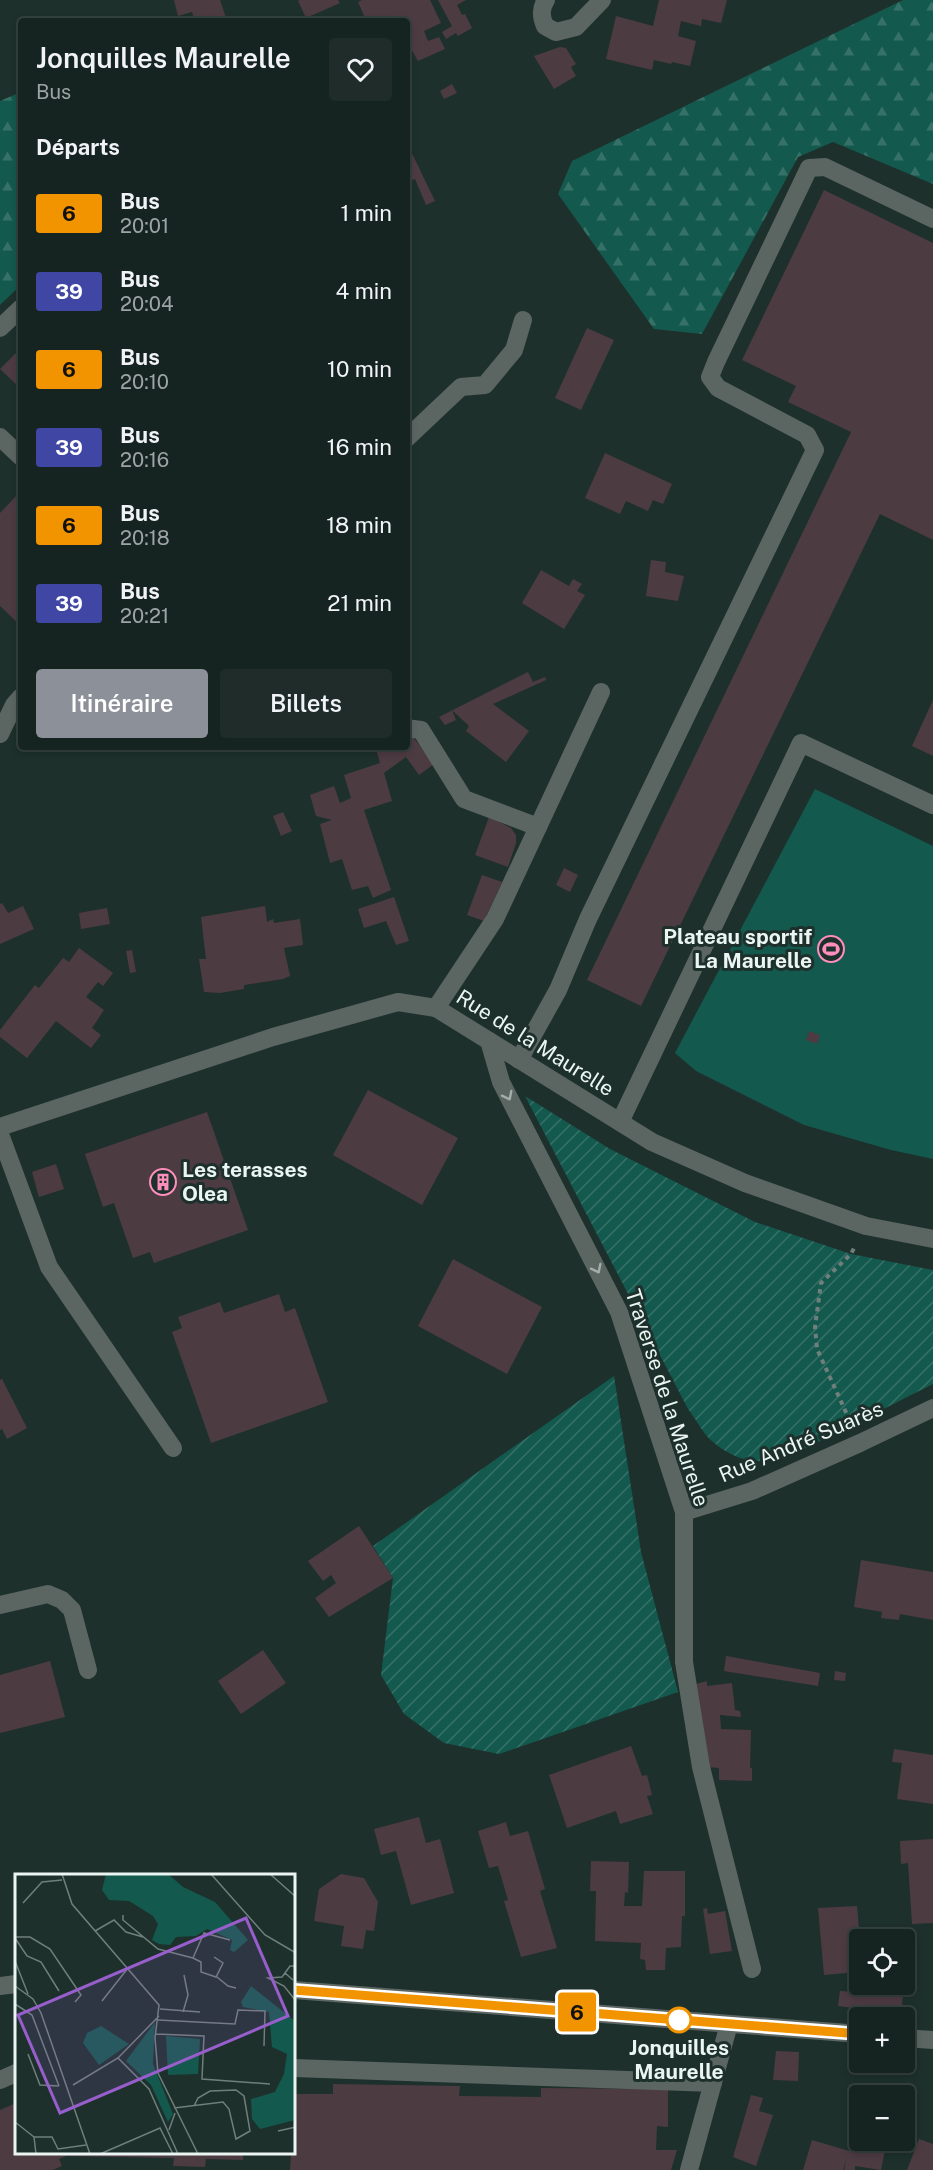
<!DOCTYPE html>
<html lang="fr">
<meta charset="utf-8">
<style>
body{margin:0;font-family:"Public Sans",sans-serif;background:#1f2c2a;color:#f1f3f6;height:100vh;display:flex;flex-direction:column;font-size:22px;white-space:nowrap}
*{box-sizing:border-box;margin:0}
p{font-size:20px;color:#9ea4a5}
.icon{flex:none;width:33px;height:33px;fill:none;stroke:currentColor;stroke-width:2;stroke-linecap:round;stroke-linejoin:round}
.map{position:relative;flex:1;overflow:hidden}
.sheet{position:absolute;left:18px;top:18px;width:392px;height:732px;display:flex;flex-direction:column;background:#162421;border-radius:6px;box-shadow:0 3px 9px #0003,0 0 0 2px #35413f}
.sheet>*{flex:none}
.badge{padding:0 12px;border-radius:4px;font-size:21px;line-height:39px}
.tools{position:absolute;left:849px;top:1929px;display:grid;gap:12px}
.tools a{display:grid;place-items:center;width:66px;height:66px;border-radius:6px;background:#162421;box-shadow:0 3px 9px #0003,0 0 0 2px #35413f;font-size:30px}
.map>.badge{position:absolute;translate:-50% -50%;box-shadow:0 0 0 3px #fff}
h2{padding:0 18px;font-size:22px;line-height:54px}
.round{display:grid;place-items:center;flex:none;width:63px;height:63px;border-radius:6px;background:#1f2c2a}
.headline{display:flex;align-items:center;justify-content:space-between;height:102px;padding:0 18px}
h1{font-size:28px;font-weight:600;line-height:45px}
.button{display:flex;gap:12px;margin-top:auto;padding:12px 18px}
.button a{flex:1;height:69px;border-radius:6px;background:#8c9099;color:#fff;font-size:24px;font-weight:600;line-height:69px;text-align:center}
.button a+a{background:#1f2c2a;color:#f1f3f6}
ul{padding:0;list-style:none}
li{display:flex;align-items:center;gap:18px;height:78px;padding:0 18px}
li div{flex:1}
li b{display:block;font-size:22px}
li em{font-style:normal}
li .badge{min-width:66px;font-weight:700;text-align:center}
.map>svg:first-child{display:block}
.forest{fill:url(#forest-firs)}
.garden{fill:url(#garden-furrows)}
.pitch{fill:#14594e}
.building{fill:#4d3b42}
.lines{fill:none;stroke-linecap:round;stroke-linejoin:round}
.path{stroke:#6f7f7c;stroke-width:4;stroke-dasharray:4.5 4.5;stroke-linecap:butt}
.minor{stroke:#5b6562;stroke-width:18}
.oneway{stroke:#a3aeaa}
.line-casing{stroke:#fff;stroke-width:14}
.line{stroke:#f29400;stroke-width:9}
.stop-dot{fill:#fff;stroke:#f29400;stroke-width:3}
.labels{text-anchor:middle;stroke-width:6;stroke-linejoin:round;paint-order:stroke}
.poi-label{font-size:21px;font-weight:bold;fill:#ebf6f3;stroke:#1d302c;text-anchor:end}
.street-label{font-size:21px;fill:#ebf6f3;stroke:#1d302c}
.stop-label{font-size:21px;font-weight:bold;fill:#ebf6f3;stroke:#1d302c}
.inset-road{fill:none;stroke:#6f7f7c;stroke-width:1.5}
.view{fill:#975ecc;fill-opacity:0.15;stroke:#975ecc;stroke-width:3}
.inset-edge{fill:none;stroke:#ebf6f3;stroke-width:3}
</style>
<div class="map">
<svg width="933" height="2170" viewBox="0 0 933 2170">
<defs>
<pattern id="forest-firs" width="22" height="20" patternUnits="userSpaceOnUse" patternTransform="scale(1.5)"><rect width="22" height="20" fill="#14594e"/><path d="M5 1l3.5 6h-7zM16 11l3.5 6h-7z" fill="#367168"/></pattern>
<pattern id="garden-furrows" width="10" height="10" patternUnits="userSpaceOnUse" patternTransform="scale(1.5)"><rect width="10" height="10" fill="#14594e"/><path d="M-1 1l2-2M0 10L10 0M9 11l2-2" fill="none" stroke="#367168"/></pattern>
</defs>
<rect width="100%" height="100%" fill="#1d302c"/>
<!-- forest -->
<g class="forest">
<path d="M903 0H933V184L833 142 798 157 702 334 654 329 558 194 572 161Z"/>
<path d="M21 92V285L0 305V101Z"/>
</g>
<!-- garden -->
<g class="garden">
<path d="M525 1096 610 1149 755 1222 851 1254 933 1270V1384L796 1453C765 1465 740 1465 713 1442 703 1434 696 1419 688 1409Z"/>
<path d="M614 1376 641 1552 678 1692 499 1754 444 1743 404 1714 381 1675 393 1578 373 1546Z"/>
</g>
<!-- pitch -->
<path class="pitch" d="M815 789 933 846V1159L891 1150 804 1125 696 1071 675 1053Z"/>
<!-- building -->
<g class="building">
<path d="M174 0H220L227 21H195L192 12 178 16Z"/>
<path d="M300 0H338L340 3 306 18 298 1Z"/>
<path d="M362 0H430L441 23 424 31 428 41 439 37 445 49 418 61 406 40V21H359L365 18 358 2Z"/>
<path d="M438 0H466L457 5 462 15 465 14 472 28 458 36 456 33 446 39 442 32 452 26Z"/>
<path d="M659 0H727L721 23 702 19 701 26 681 21 678 36 696 41 690 66 672 62 671 64 654 60 652 70 606 59 616 16 653 26Z"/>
<path d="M560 47 566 48 576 64 571 67 576 76 554 89 534 56Z"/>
<path d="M452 84 457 93 444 99 440 91Z"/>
<path d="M406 141 435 201 426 205 415 179 406 182Z"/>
<path d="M824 190 933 243V540L880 514 641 1006 587 980 851 432 788 402 796 386 742 360Z"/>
<path d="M587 328 614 340 581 410 555 398Z"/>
<path d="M21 348V389L0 369Z"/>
<path d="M605 453 672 484 663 504 653 500 648 511 626 501 620 514 585 498Z"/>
<path d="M18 494 21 497V626L0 606V513Z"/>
<path d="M651 560 666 562 665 572 684 576 678 601 646 596Z"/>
<path d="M541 570 569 586 573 579 582 584 577 591 585 595 564 629 522 603Z"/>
<path d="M528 672 533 682 545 677 546 680 493 704 529 731 506 762 466 731 469 726 452 710 456 720 445 725 439 717Z"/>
<path d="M933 700V756L912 746Z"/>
<path d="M410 733 434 764 419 775 406 757 384 773 392 801 364 810 391 890 373 898 368 886 352 890 342 859 330 863 320 824 332 820 316 816 310 795 334 786 340 803 351 798 344 775 380 763 376 749 372 750 371 747H406V735Z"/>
<path d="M283 812 292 831 281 836 273 816Z"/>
<path d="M489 817 511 828 516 835V843L508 867 475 855Z"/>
<path d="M564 868 578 875 570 892 556 885Z"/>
<path d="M482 875 502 882 484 921 467 915Z"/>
<path d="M394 897 409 941 396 945 386 921 364 928 358 909Z"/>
<path d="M2 903 8 913 23 906 34 929 0 944V904Z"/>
<path d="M265 906 267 922 273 919 274 923 300 919 303 945 284 948 290 976 283 979 244 985V989L220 993 204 992 199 959H206L201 917Z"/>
<path d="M107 908 110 924 81 929 79 913Z"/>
<path d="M79 948 113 973 103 986 98 982 86 997 104 1010 92 1028 101 1035 91 1048 56 1021 27 1058 0 1037V1030L35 985 39 988 63 958 69 962Z"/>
<path d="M132 950 136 972 130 973 126 951Z"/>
<path d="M809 1031 820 1035 817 1044 806 1040Z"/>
<path d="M368 1090 458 1138 422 1205 333 1155Z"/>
<path d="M207 1112 248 1230 154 1263 150 1252 133 1258 114 1203 103 1207 85 1154Z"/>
<path d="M56 1164 64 1189 39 1197 32 1172Z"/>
<path d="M453 1259 542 1307 507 1374 418 1326Z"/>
<path d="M279 1294 285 1312 295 1308 328 1402 211 1443 172 1332 182 1328 178 1317 220 1302 224 1313Z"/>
<path d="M2 1379 27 1428 7 1439 2 1429 0 1430V1380Z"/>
<path d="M359 1526 393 1578 329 1617 315 1598 336 1583 331 1575 323 1581 308 1561Z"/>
<path d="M861 1560 933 1572V1620L900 1614 899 1620 881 1618 882 1612 854 1607Z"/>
<path d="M263 1650 286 1683 241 1714 218 1681Z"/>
<path d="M726 1656 820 1673 818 1686 724 1671Z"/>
<path d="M50 1661 65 1717 0 1733V1675Z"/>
<path d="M835 1671 846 1673 845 1681 834 1680Z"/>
<path d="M707 1681V1686L732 1683 735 1710 740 1711 741 1717 720 1715 721 1729 751 1730 750 1768H752V1781L719 1780V1768L707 1767 696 1684Z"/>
<path d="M631 1746 642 1776 647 1775 652 1795 647 1796 653 1814 620 1824 616 1811 567 1828 549 1775Z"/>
<path d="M894 1749 933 1755V1804L897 1799 902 1763 892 1762Z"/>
<path d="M419 1817 426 1843 440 1839 454 1893 411 1905 396 1851 381 1855 374 1829Z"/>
<path d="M506 1822 510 1836 528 1831 545 1889 540 1891 557 1948 521 1957 504 1901 508 1900 498 1866 489 1868 478 1831Z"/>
<path d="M933 1839V1923L912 1924 908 1863 901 1864 900 1841Z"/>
<path d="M591 1861 629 1862 628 1893 625 1892 624 1906H642L644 1871H685V1916H682L681 1947 666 1948 665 1970H646L645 1960 640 1959 641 1943 595 1941 596 1891H590Z"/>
<path d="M341 1874 364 1878 378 1902 374 1931 366 1930 363 1949 341 1946 344 1926 314 1921 319 1889Z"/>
<path d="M857 1906 860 1940V1949H856L858 1972 824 1975 818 1908Z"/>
<path d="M707 1908 708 1914 725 1911 732 1951 710 1954 703 1909Z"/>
<path d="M840 1991 903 1995 901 2014 838 2006Z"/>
<path d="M776 2051 799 2052 798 2081 773 2080Z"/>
<path d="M333 2084 460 2086 459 2096 541 2097V2088L668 2089V2127L657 2126 656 2150H677L671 2170H290L291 2154H294V2094H333Z"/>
<path d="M751 2095 763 2098 759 2111 773 2115 756 2166 733 2157Z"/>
<path d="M16 2103V2154H243V2160L206 2159 205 2167 173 2166 174 2158 66 2156 59 2159 62 2166 53 2170H0V2110Z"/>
<path d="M919 2139 933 2144V2170H907Z"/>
<path d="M812 2140 849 2151 851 2144 885 2150 881 2170 855 2166V2170H844L846 2160 843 2170H803Z"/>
</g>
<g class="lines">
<!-- path -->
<path class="path" d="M850 1421 817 1349 815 1327 821 1283 851 1254 854 1248"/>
<!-- minor -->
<g class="minor">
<path d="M546 0C540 9 541 17 545 26L556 32 576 27 602 0"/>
<path d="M0 328 21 308"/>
<path d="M0 437 21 457"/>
<path d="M406 439 461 387 485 385 514 350 523 320"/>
<path d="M406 728 421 730 464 799 538 827"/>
<path d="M0 734 14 705 21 697"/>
<path d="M436 1008 495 919 601 692"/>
<path d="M489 1041 501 1082 619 1312 684 1512V1662L701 1767 752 1969"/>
<path d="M519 1060 558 990 588 919 815 450 807 435 718 388 710 377 716 362 809 168 825 167 933 219"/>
<path d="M620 1122 801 743 933 805"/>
<path d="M0 1127 273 1037 398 1002 436 1008 652 1142 745 1183 866 1226 933 1239"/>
<path d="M0 1134 49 1267 173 1448"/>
<path d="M684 1512 752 1491 860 1443 933 1408"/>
<path d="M0 1605 48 1594 62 1600 72 1610 88 1670"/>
<path d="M0 1986 16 1984"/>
<path d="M294 1990 860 2034"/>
<path d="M904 2038 933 2040"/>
<path d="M294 2068 713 2083"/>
<path d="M0 2080 16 2073"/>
<path d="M689 2170 729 2024"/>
</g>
</g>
<!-- one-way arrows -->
<defs><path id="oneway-chevron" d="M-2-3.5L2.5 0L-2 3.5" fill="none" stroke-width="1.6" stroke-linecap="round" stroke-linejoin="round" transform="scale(1.5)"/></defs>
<g class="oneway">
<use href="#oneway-chevron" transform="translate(508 1096) rotate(63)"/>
<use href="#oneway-chevron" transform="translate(597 1269) rotate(63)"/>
</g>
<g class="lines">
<defs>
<path id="line" d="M294 1990 860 2034"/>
</defs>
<!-- line casing -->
<use href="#line" class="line-casing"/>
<!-- line -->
<use href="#line" class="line"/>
</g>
<!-- icons -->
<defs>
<symbol id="stadium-ring" viewBox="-11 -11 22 22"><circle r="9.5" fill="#1d302c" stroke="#fe8ebc" stroke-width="1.5"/><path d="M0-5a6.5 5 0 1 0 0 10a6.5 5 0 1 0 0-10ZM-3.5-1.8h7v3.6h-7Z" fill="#fe8ebc"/></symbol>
<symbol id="building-ring" viewBox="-11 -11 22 22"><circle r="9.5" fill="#1d302c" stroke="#fe8ebc" stroke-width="1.5"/><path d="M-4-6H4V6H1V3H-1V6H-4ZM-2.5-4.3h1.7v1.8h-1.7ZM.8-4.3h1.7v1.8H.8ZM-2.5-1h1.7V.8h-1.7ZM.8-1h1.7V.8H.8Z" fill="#fe8ebc"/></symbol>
</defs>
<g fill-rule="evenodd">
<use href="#stadium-ring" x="816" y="934" width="30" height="30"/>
<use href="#building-ring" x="148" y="1167" width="30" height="30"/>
</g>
<!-- markers -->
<circle class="stop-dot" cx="679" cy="2020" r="12"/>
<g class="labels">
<!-- poi labels -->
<g class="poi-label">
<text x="812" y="944">Plateau sportif<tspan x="812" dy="24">La Maurelle</tspan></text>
<text x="182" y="1177" text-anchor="start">Les terasses<tspan x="182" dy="24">Olea</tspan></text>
</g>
<!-- street labels -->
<g class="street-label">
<text transform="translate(535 1043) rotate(32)" y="7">Rue de la Maurelle</text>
<text transform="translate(667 1398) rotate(72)" y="7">Traverse de la Maurelle</text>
<text transform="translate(801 1442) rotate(-23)" y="7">Rue André Suarès</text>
</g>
<!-- stop labels -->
<g class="stop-label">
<text x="679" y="2055">Jonquilles<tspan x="679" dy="24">Maurelle</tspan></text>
</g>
</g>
<!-- overview -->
<g transform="translate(15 1874)">
<rect width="280" height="280" fill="#1d302c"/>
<path d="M91 0H153L168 13 200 28 233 66 219 78 215 76 217 66 192 55 181 62 161 63 155 71 144 70 137 66 143 50 138 42 114 27 94 26 87 16ZM236 112 280 147V246L245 255 237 245 236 225 260 218 269 200 272 180 257 173 254 138 228 133 226 128Z" fill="#14594e"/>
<path d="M140 148 138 190 158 240 153 248 136 211 111 187ZM86 152 114 170 84 191 68 169 72 159Z" fill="#14594e"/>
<path d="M151 162 185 165 183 200 153 201Z" fill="#14594e"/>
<path class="inset-road" d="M47 0 57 30 144 131 140 164 143 199 183 280M196 0 250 61 281 79M255 0 281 23M8 29 27 8 47 6M108 41V46L143 75 178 84 186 88V98L201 103 208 89 199 83M80 57 99 46 111 58 128 63M0 63H15L35 75 66 121 60 128M0 64 12 82 26 88 44 117M178 84 189 59 215 66M0 87 13 120M270 99 267 103 253 104 269 112 281 127M202 103 213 112 221 114M278 106 270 99 275 92H281M0 112 18 125 26 139 75 280M87 127 113 94M0 130 17 141 44 212M145 135 185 138M168 138 173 121 169 101M143 146 220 150 223 136 250 137 249 172M141 160 189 162 187 205 255 210M13 180 25 211 44 212M103 184 134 215 163 280M58 211 103 184 144 142M159 234 208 228 214 235 221 265 235 257 229 222 221 216 195 217 183 224 179 232M0 248 19 263M154 256 160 239M263 257 281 253M21 280 19 263H37L43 275 71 271M85 280 145 254 158 280"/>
<path class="view" d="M231 44 273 142 45 239 3 141Z"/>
<rect width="280" height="280" class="inset-edge"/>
</g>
</svg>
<div class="tools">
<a><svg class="icon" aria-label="locate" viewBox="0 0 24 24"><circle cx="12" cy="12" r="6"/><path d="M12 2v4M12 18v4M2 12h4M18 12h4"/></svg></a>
<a>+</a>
<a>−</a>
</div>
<b class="badge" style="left:577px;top:2012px;background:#f29400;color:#111">6</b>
<section class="sheet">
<div class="headline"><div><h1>Jonquilles Maurelle</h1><p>Bus</p></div><a class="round"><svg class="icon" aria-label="heart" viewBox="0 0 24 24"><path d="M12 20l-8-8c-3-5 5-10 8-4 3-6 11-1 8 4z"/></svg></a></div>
<h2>Départs</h2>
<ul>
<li><span class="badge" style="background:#f29400;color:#111">6</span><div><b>Bus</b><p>20:01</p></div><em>1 min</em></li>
<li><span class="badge" style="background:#3f46a3;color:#fff">39</span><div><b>Bus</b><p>20:04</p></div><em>4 min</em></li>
<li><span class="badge" style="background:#f29400;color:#111">6</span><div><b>Bus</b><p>20:10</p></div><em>10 min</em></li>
<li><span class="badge" style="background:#3f46a3;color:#fff">39</span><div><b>Bus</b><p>20:16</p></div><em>16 min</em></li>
<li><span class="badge" style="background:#f29400;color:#111">6</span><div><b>Bus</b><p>20:18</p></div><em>18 min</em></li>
<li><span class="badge" style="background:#3f46a3;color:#fff">39</span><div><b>Bus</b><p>20:21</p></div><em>21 min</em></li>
</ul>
<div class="button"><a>Itinéraire</a><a>Billets</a></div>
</section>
</div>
